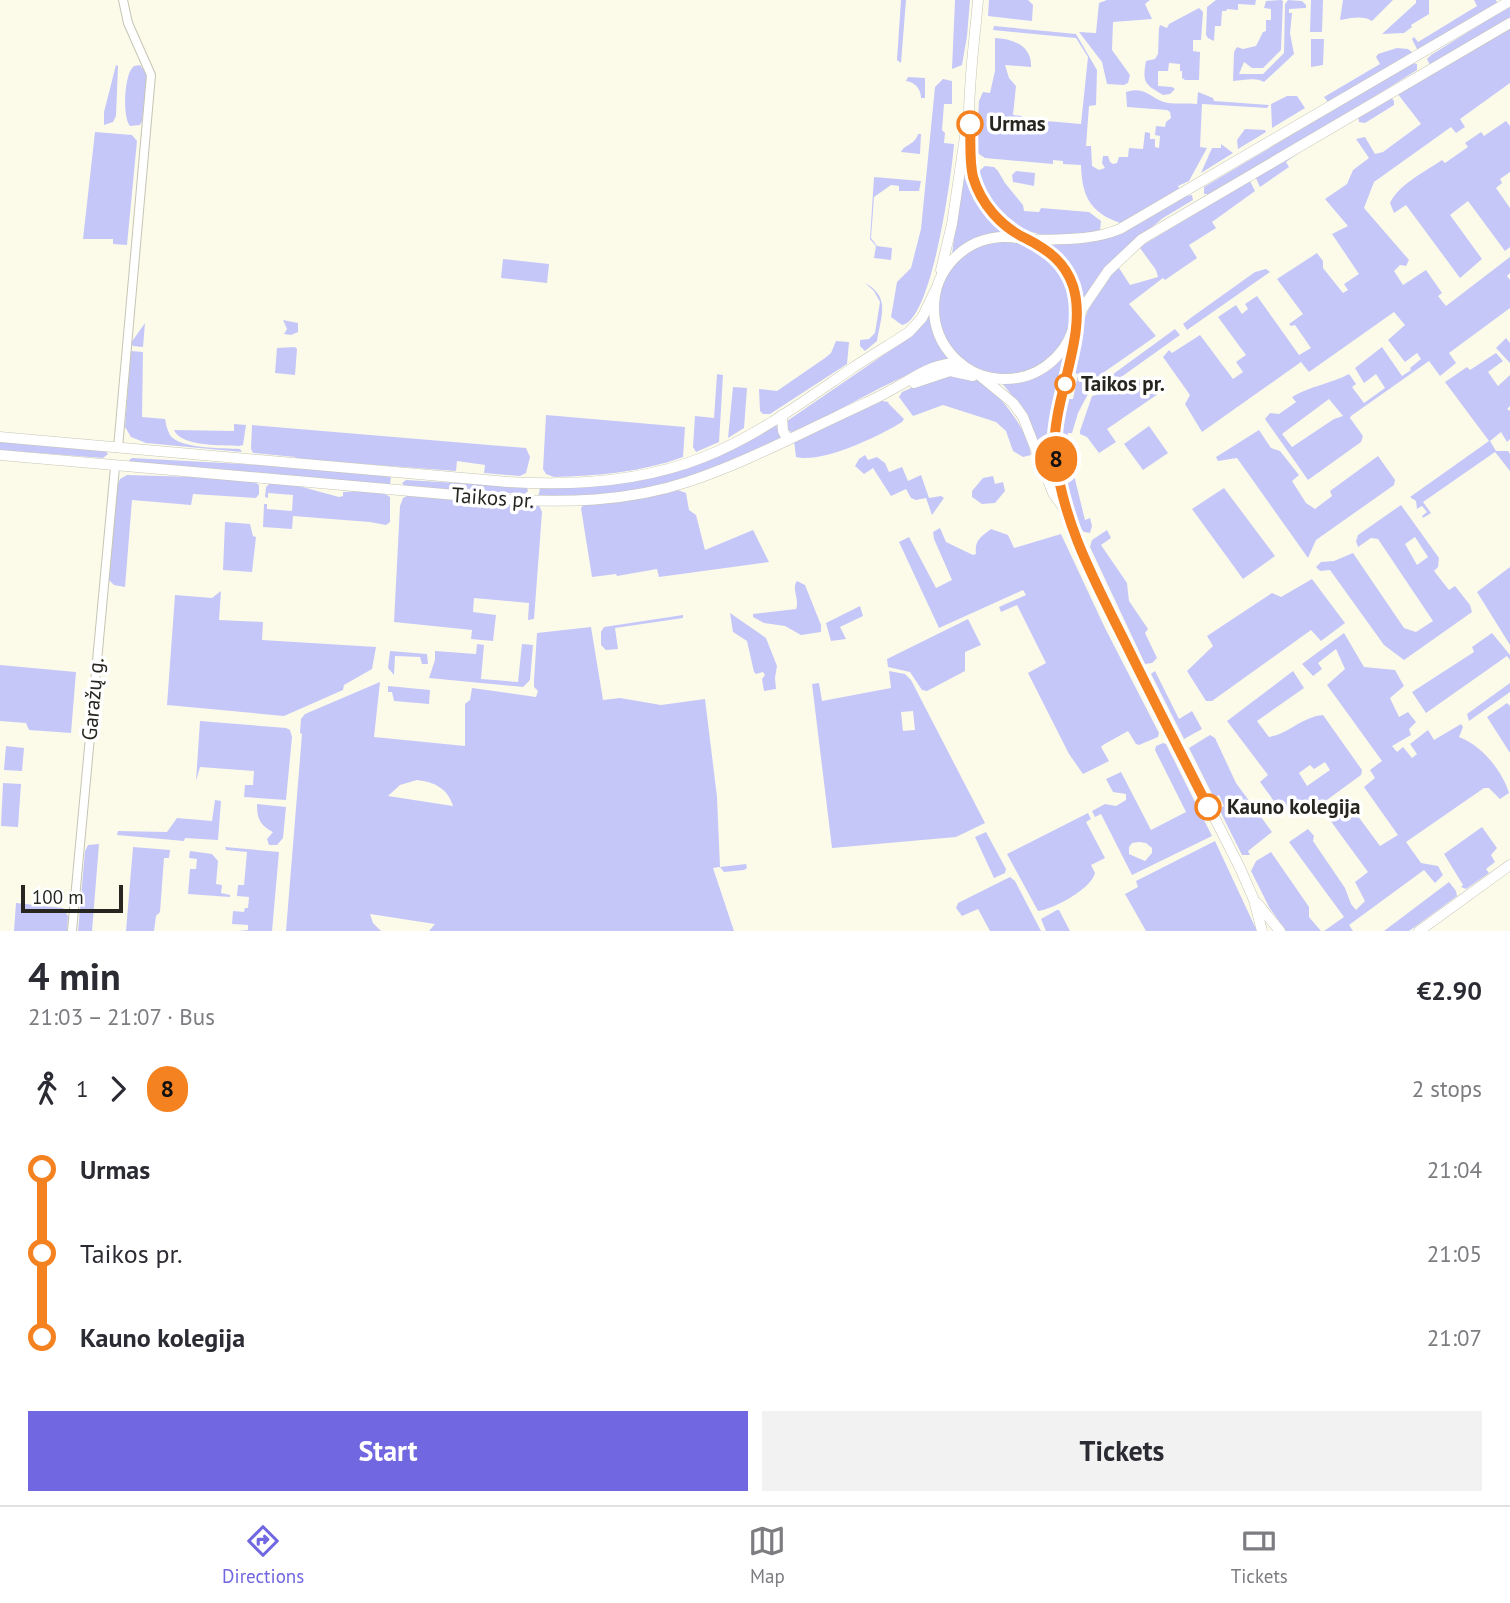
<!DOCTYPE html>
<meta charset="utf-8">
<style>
body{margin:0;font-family:"PT Sans",sans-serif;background:#f2f2f3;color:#2b2b33;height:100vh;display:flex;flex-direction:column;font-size:26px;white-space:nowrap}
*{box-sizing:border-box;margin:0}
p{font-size:23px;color:#7c7c81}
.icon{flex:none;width:38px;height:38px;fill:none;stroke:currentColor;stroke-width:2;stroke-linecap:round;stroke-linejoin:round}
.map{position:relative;height:931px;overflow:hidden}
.side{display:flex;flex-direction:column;background:#fff;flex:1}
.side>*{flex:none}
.badge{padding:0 14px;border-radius:23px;font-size:24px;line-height:46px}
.scale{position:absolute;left:21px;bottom:18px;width:102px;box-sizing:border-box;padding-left:7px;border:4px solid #26251f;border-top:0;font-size:19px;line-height:24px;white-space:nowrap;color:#26251f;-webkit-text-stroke:5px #fff;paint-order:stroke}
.map>.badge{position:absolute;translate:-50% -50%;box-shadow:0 0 0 4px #fff}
.legs{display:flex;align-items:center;gap:10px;height:77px;padding:0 28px;font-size:23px}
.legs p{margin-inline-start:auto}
.overview{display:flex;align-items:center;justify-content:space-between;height:119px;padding:0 28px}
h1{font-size:38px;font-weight:600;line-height:52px}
.action{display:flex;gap:14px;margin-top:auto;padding:14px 28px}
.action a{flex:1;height:80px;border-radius:0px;background:#7067e1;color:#fff;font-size:28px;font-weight:600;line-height:80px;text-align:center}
.action a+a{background:#f2f2f3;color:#2b2b33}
ul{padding:0 28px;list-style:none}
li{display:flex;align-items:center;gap:24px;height:84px;font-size:26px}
li i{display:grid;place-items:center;width:10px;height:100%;margin:0 9px;background:currentColor}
li i::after{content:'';width:18px;height:18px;margin:-9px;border:5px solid;border-radius:50%;background:#fff}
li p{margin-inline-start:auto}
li:first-child i{background:linear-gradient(#0000 50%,currentColor 0)}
li:last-child i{background:linear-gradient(currentColor 50%,#0000 0)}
.tabs{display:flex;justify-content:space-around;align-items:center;height:98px;border-top:2px solid #e1e1e2;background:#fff;font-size:19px;color:#7c7c81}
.tabs a{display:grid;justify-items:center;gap:4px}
.tabs .selected{color:#7067e1}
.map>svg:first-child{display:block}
.green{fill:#c5c7f9;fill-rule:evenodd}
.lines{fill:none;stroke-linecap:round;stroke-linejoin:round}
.minor-casing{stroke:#c6c5b5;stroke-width:10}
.major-casing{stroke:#c6c5b5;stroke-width:11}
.minor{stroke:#fff;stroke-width:8}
.major{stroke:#fff;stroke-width:10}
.line-1-casing{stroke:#fff;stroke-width:16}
.line-1{stroke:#f58220;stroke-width:10}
.stop-1-dot{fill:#fff;stroke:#f58220;stroke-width:3.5}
.labels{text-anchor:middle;stroke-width:7;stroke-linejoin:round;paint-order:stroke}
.stop-label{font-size:21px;font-weight:bold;fill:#26251f;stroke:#fff;text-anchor:start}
.street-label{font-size:21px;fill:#26251f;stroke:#fff}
</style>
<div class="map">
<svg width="1510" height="931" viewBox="0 0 1510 931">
<rect width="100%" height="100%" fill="#fcfbea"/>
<!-- green -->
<g class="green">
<path d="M901 0H906L901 63 897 60Z"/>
<path d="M955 0H970L967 36 962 65 952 69Z"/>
<path d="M989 0H1028L1033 5 1032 21 988 16Z"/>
<path d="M1107 0H1150L1145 4 1152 19 1113 22 1112 50 1130 75 1128 83 1124 85 1107 84 1102 62 1079 32 1096 33 1099 3Z"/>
<path d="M1216 0H1256L1255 5 1238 4V10L1227 9 1226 11H1222L1221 26H1215L1214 41 1208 38 1206 35 1207 7Z"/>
<path d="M1281 0 1283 1 1281 50 1263 68H1252L1244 62 1239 74H1263L1284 53 1285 4 1288 0 1302 1 1306 5V8L1289 9V13H1292L1290 33 1294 54 1264 82C1256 77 1244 80 1233 81L1234 52 1237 47 1243 49 1256 46 1263 32 1266 31V20H1271V9L1264 8 1266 1Z"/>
<path d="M1311 0H1323L1322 32H1310Z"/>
<path d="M1343 0H1393L1372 21C1363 15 1351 18 1340 20Z"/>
<path d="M1416 0H1429V14L1411 25 1412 27 1404 33 1382 34 1416 3Z"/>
<path d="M1474 0H1496L1497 3 1418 51 1412 39 1414 37 1418 42 1477 6Z"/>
<path d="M1510 6V19L1430 65 1427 59 1431 55Z"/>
<path d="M1199 8 1203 12 1201 40H1193V51L1200 52 1199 80H1185L1182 78V71H1180V64L1169 63 1168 71H1158V86L1172 87 1175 89 1170 94 1163 95C1145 84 1142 83 1146 61L1155 59 1158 54 1159 28 1160 25 1167 28 1169 24Z"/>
<path d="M994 26 1076 34 1097 70 1096 105 1089 106 1086 146H1091L1092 166 1099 170 1105 168 1102 163 1103 156H1108L1110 162 1113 164 1117 163 1119 157H1128L1129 148 1143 149 1145 132 1150 133V139H1155V147L1159 148 1160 136 1155 135 1156 126 1165 127 1166 122 1171 118 1170 112 1167 110 1127 107 1126 92C1147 85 1151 100 1168 103 1177 104 1187 103 1197 104L1198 92 1213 98 1214 101 1269 105 1267 108 1202 104 1200 147 1207 148 1189 181 1178 186 1180 190 1120 223C1089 212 1082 195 1081 165L1063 164V161L1053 160V164L985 158 976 152 979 101 983 92 990 93 995 71V38C1013 39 1032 45 1031 67L1005 65 1009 78 1016 86 1013 115 1022 116 1023 119 1081 124 1088 57 1076 38 993 30Z"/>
<path d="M1510 28V83L1460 119 1465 127 1456 133 1451 127 1374 182 1364 208 1409 260 1406 266 1400 265 1394 271 1403 285 1426 270 1442 293 1438 296 1446 306 1510 257V273L1507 276 1510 280V308L1449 353 1456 363 1440 376 1429 361 1351 416 1350 418 1363 436 1361 442 1308 480 1265 419 1270 413 1279 414 1296 402 1292 397C1310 386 1330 384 1349 374L1356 384 1352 387 1364 403 1385 388 1376 374 1364 383 1355 368 1382 347 1402 376 1411 370 1410 368 1421 359 1417 353 1405 362 1388 340 1405 325 1394 312 1309 372 1301 362 1202 432 1185 404 1190 395 1163 357 1169 350 1172 353 1200 335 1233 379 1243 372 1236 362 1246 355 1218 317 1236 305 1242 314 1248 309 1245 304 1257 296 1299 355 1311 348 1295 325 1291 326 1289 324 1303 314 1277 279 1317 253 1323 261V268L1343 293 1348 290 1344 284 1359 274 1332 234 1348 226 1325 199 1347 184 1353 170 1369 158 1356 139 1365 137 1375 154 1383 152 1421 124 1397 93ZM1329 399 1343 416 1334 419 1292 447 1282 434Z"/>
<path d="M1311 39H1324L1323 65 1311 67Z"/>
<path d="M1397 48 1408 49 1412 52 1411 55 1328 102 1324 97 1380 64 1376 57 1378 54Z"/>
<path d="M1413 63 1417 64V70L1353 110 1210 194H1204V187Z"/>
<path d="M116 65 118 66 116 116 113 122 104 125V112Z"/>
<path d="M140 65 146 73 147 78 142 121 140 125 130 126C122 117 124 73 134 66Z"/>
<path d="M908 77 925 78V98H921C921 89 915 82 906 81Z"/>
<path d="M943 79 952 81V104H944L942 130 945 133 944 143 954 144C952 173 932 321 902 325L891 317 897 282 911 268 921 229 935 87Z"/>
<path d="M1287 96H1297L1305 108 1272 128 1271 104Z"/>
<path d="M1391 97 1394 101V105L1365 123 1359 122 1358 116Z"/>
<path d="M1506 121 1510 126V172L1500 179 1502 183 1496 188 1510 208V247L1505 251 1468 201 1450 215 1482 259 1460 278 1406 205 1394 213 1390 203C1399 184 1425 172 1442 160L1445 163 1468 147 1465 143 1481 132 1484 136Z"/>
<path d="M1245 129 1265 130 1266 132 1238 149 1237 140Z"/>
<path d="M95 132 132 135 137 141 127 245 113 244V239H83Z"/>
<path d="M918 134H921L920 154 901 152C905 144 915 145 918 134Z"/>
<path d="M1221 144 1233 153 1201 173 1212 148H1221Z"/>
<path d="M1301 151 1286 162 1289 167 1260 187 1255 176Z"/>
<path d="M967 162C971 193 984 214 1008 232L981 236 952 254 964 163Z"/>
<path d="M985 166 994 167 998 171 1005 183 1023 205 1024 211 1039 212 1041 208 1089 212 1101 221 1100 230C1051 246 987 232 978 172Z"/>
<path d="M1016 171 1035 173 1034 186 1013 182 1012 175Z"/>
<path d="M874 177 921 181 919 191H899V186L891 185 874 197 871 238 877 246 892 248 891 260 874 258 876 246 870 239Z"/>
<path d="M1250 181 1255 191 1212 222 1216 228 1189 245 1197 258 1165 280 1163 278 1129 304 1156 336 1097 377 1078 413 1072 433H1068V451L1085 520 1090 518 1092 526 1090 533 1084 532 1081 529C1073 503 1056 464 1060 437 1061 424 1066 411 1069 399H1073L1078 374 1074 373C1076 323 1092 295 1125 259L1119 268 1130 285 1158 277 1156 270 1140 248 1133 251Z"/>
<path d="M1192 195 1193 200 1163 218 1120 253 1082 302 1069 266 1046 244 1090 242 1110 237 1186 196Z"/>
<circle cx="1005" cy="308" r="67"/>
<path d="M503 259 549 264 547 283 501 278Z"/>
<path d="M1266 269 1270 272 1187 330 1183 324 1192 317 1255 272Z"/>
<path d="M865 283C891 297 881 316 877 341L865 351 860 346V340L869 339 875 333 880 302 874 291Z"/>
<path d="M930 311 934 334 950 360C894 374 845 411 792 432L788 431 787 421 901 343 918 330Z"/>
<path d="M283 320 298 323V332L291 335 284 334 287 329Z"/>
<path d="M145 323 143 347 133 346 131 343Z"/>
<path d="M1175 329 1180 335 1110 385 1104 386 1105 380Z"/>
<path d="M1506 338 1510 343V363L1496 348Z"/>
<path d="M836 341 849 342 847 364 770 414H763L760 411 759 389 777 391 825 358 831 353Z"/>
<path d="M295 347 297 349 295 375 275 373 277 348Z"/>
<path d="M1067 350 1051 439 1054 485 1023 409 1001 382C1029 381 1049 371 1067 350Z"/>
<path d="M131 351 143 352 142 417 165 419C166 424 167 430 170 435 179 449 224 448 240 449L242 452 146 443 131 437 125 427Z"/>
<path d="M1496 353 1503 361 1488 372 1498 386 1510 375V406L1507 409 1510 411V439L1507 442 1501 432 1490 441 1496 451H1508L1510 454V471L1495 452 1423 502 1431 513 1423 518 1422 516 1427 512 1422 506 1417 509 1416 501 1410 497 1489 441 1445 382 1467 367 1470 370Z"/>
<path d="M717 374 723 375 719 442 696 452 693 447 695 416 714 418Z"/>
<path d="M942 374C949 375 957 374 964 375 994 382 1027 427 1031 455L1023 457 1013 451 1006 431 996 422 943 405 913 416 899 397 902 392Z"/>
<path d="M1145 376 1158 394 1107 429 1116 442 1099 453 1087 437 1080 434V431L1092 396 1125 388Z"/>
<path d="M733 387 747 388 744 428 728 438Z"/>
<path d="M882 401 889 402 888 403 904 419 902 422C879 436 822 464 796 457L794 441Z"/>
<path d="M546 415 685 427 683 457C642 472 597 476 554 477L546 474 543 469Z"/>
<path d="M234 424 246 425 243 445 239 446C223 445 181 447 174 430L234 431Z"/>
<path d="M776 424 781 438C732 460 683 483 629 492 600 497 568 496 538 498L540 488 655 477Z"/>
<path d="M252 425 526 448 530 457 526 473 520 476 484 473 485 465 457 461 456 471 296 459 295 457 253 453 251 449Z"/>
<path d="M1149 426 1168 453 1143 470 1124 444Z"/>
<path d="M1259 430 1271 448 1280 451 1299 475 1292 481 1306 503 1315 509 1332 496 1330 491 1378 456 1395 480 1394 485 1316 540 1308 558 1237 458 1218 461 1216 457Z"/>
<path d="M0 441 106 451 108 454 103 458 0 450Z"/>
<path d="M865 455 868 460 877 457 885 463 889 472 902 467 908 481 921 475 929 498 941 496 944 498 932 515 926 498 916 500 911 498 906 489 891 496 873 468 864 474 855 466 859 459Z"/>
<path d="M132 458 261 465 391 476 390 485 131 463 129 460Z"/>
<path d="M127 475 194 477 255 482 259 485V494L256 498 193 494 191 505 132 500 125 587 114 585 109 580 117 486 120 479Z"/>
<path d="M993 476 995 484 1003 482 1005 491 995 503 982 504 972 497V491L983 478Z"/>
<path d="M406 480 527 487 528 491 525 494 405 487 402 483Z"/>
<path d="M270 483 295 485 339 497 343 496V492C357 491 378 488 390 497V522L386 525 370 522 293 516 292 529 263 527 264 504H267V509L292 511 293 495 268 493V498L265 497 266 487Z"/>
<path d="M1224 488 1275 556 1243 579 1192 509Z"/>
<path d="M675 489 686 493 689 510 696 515 705 550 753 530 769 562 659 577 657 569 617 576 616 574 592 577 581 508 584 504Z"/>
<path d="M409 495 539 505 542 512 534 619 528 620 529 603 474 598 473 612 496 615 493 641 471 639 472 630 394 622 400 506 403 498Z"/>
<path d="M1401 505 1439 558 1438 567 1434 571 1449 590 1455 586 1470 605 1472 612 1404 660 1384 645 1330 570 1320 571 1316 567 1321 562 1334 561 1353 553 1404 628 1416 632 1433 621 1378 539 1371 538 1358 547 1356 541 1358 535ZM1415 537 1428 557 1417 565 1405 544Z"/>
<path d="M225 522 250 524 253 536 256 537 252 572 223 570Z"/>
<path d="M940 528 946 542 973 555 976 554C974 540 982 536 991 529L1008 535 1014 548 1061 534 1105 628 1159 733 1158 737 1139 745 1136 744 1128 731 1103 745 1101 747 1109 761 1083 774 1069 754 1028 673 1046 663 1017 605 1001 612 999 607 1026 595 1023 590 939 628 899 542 909 537 936 588 952 580 934 539 933 532Z"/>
<path d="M1107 530 1111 538 1101 545 1127 583 1129 601 1148 629 1145 633 1157 658 1152 663 1145 664 1090 547 1092 540Z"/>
<path d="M1510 567V645L1477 592Z"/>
<path d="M1312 579 1345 623 1321 641 1311 630 1212 701H1206L1187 671 1213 646 1207 636 1272 593 1281 597Z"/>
<path d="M797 581 805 585 821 625V632L801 635 785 626 764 623 753 617V614L796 609C800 599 791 589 797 581Z"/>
<path d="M221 591 219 620 263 622 262 640 376 647 372 669 344 685 343 690 284 716 167 705 175 595 212 598Z"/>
<path d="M860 606 863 616 840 627 846 639 831 641 826 623Z"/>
<path d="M730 613 766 638 777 666 775 678 776 689 764 691 762 679 765 675 763 672 756 674 754 672 747 641 733 632Z"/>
<path d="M683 615V618L615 628 618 649 606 650 601 645V632L604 627Z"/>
<path d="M968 619 981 645 965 652V671L927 691 922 690 910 672 888 667 887 659Z"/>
<path d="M591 627 603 700 620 698 661 705 705 699 717 797 720 867 746 864 747 868 744 870 724 872 720 867 713 868 734 931H429L435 924 370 914 373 923 381 931H286L302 734 300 733 301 719 305 714 380 682 374 737 465 746V704L470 700 472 688 536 697 538 691 534 687V680L537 633ZM417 780C435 782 448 789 453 806L388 796 400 785Z"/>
<path d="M1344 633 1364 667 1395 670 1404 686 1390 698 1399 717 1408 712 1416 722 1409 729 1411 735 1392 746 1397 752 1403 747 1412 758 1417 754 1410 744 1428 730 1434 740 1461 724 1463 727 1459 737C1481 745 1502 770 1509 793L1500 799 1489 788H1484L1406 842 1421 863 1438 866 1443 875 1435 883 1424 870 1349 925 1353 931H1324L1344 917 1289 842 1308 829 1314 836 1313 841 1345 888 1351 904 1356 910 1365 901 1355 882 1368 872 1327 816 1349 804 1380 846 1398 835 1364 787 1375 778 1370 770 1382 761 1327 685 1345 669 1336 649 1318 663 1322 669 1313 676 1302 664Z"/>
<path d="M1492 633 1510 655V660L1507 656 1426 713 1412 692 1474 652 1472 647Z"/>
<path d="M477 644 484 645 481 679 518 682 522 644 533 645 530 680 523 687 429 678 435 660V651L476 654Z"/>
<path d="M390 651 427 654 428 664H422L420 657 395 656 394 675 388 668Z"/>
<path d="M0 665 76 672 71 733 29 730 26 723 0 721Z"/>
<path d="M889 671 905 674 911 680 985 823 956 837 832 848 812 684 819 683 822 701 891 688ZM913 711 915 730 903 731 901 712Z"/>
<path d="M1155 671 1179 719 1192 711 1202 729 1184 739 1151 674Z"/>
<path d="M1293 671 1304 688 1257 721 1269 737C1288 734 1302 717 1323 715L1362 770 1361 775 1320 805 1316 800C1300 811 1294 804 1282 812L1260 782 1268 775 1227 721ZM1325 762 1330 770 1307 786 1299 773 1310 765 1314 769Z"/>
<path d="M1510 683V692L1469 721 1467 714Z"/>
<path d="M388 686 430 690 429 704 394 701 392 692H388Z"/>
<path d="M1507 703 1510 706V753L1487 717Z"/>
<path d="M200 721 286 728 290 730 292 737 286 800 244 797 245 785H253L254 771 200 767 196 781Z"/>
<path d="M1210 735 1215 738 1236 783 1272 832 1248 851 1250 855H1242L1219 809 1224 806 1219 795 1214 798 1189 748Z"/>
<path d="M1163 743 1166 744 1212 836 1132 875 1101 814 1095 817 1092 811 1105 804 1116 806 1126 800V794L1113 792 1106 779 1121 772 1151 830 1186 812 1155 750 1156 746ZM1139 842 1146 843 1152 848V853L1145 861 1129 854V847L1132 843Z"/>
<path d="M6 746 24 748 22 771 4 770Z"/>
<path d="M3 783 21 784 18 827 1 826Z"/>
<path d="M215 800 221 801 218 840 185 838 184 841 117 835 118 831 167 832 177 818 212 821Z"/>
<path d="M257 804 286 807 283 838 277 845H269L267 839 273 832C260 825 257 819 257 804Z"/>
<path d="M1088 813 1091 819 1086 822 1105 858 1091 865 1095 873C1091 889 1054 909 1038 911L1007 854Z"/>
<path d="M1482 827 1497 848 1491 855 1495 862 1486 869 1489 873 1466 889 1461 887 1463 885 1444 854Z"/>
<path d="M986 832 1006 869 1005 873 994 878 975 837Z"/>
<path d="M1215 841 1257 931H1146L1125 894 1138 887 1136 881Z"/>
<path d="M99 844 92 931H78L85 851 88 845Z"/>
<path d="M133 847 170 850 169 858H164L160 912 156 916 154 931H126Z"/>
<path d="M225 847 279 852 272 931H239L248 930V925L232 924 233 911 244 912 245 908H248L249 897 237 896 238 885H244L247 852 226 850Z"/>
<path d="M190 851 212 854 218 861 216 884 222 885 221 893 230 895V897L188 894 190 869H196L197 859 189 858Z"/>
<path d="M1271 852 1309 907V917L1321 931H1286L1269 907 1251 871 1256 861Z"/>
<path d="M1010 877 1015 881 1041 931H990L978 909 962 916 956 908 958 903Z"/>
<path d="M1449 882 1456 891 1457 896 1409 931H1384Z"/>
<path d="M16 903 63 908 68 916 67 931H14Z"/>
<path d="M1057 910H1059L1070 931H1046L1041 919Z"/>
</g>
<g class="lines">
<defs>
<g id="minor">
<path d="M118 448 151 75 128 23 123 0"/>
<path d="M72 931 115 467"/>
</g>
<g id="major">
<path d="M978 0C974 55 954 165 990 210 999 221 1011 229 1023 237"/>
<circle cx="1005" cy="308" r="71"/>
<path d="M1030 240C1061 239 1091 241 1120 229L1510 1"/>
<path d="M941 270 952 224 966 130"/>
<path d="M1076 318 1108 271 1142 239 1510 23"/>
<path d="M979 375 1013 403 1023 417 1053 493 1065 510 1102 596 1240 868 1254 900 1262 931"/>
<path d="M914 383 950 371 973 376"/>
<path d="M782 415 783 431 788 440"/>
<path d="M0 437 508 482C574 486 642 482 704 457 757 436 804 401 851 369 870 356 890 345 909 332L922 318 935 291"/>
<path d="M0 455 501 499C563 503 627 502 687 482 739 465 789 439 838 416 856 407 874 400 891 390 914 378 933 362 960 363"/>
<path d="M1064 508 1055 443 1074 336"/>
<path d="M1257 903 1280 931"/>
<path d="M1419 931 1510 865"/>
</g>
</defs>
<!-- minor casing -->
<use href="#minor" class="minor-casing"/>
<!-- major casing -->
<use href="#major" class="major-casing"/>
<!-- minor -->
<use href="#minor" class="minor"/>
<!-- major -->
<use href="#major" class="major"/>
</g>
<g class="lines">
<defs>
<path id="line-1" d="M970 124C971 141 969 160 973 177 981 204 1001 227 1027 239 1048 250 1065 262 1073 286 1089 336 1050 403 1055 454 1062 520 1093 578 1122 636 1150 693 1179 750 1208 807"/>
</defs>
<!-- line-1 casing -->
<use href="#line-1" class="line-1-casing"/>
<!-- line-1 -->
<use href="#line-1" class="line-1"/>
</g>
<!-- markers -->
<g class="stop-1-dot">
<circle cx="970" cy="124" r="12"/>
<circle cx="1065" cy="384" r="9"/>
<circle cx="1208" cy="807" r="12"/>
</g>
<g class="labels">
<!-- stop labels -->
<g class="stop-label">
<text x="989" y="131">Urmas</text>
<text x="1081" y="391">Taikos pr.</text>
<text x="1227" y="814">Kauno kolegija</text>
</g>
<!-- street labels -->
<g class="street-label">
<text transform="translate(493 498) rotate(4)" y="7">Taikos pr.</text>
<text transform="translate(93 699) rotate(-85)" y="7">Garažų g.</text>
</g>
</g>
</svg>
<div class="scale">100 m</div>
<b class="badge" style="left:1056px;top:459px;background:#f58220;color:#111">8</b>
</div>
<section class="side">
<div class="overview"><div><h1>4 min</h1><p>21:03 – 21:07 · Bus</p></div><b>€2.90</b></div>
<div class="legs"><svg class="icon" aria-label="walk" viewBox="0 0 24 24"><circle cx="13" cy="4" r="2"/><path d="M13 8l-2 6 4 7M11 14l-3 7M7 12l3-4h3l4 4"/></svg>1<svg class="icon" aria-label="forward" viewBox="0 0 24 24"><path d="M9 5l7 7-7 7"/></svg><b class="badge" style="background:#f58220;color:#111">8</b><p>2 stops</p></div>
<ul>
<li><i style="color:#f58220"></i><b>Urmas</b><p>21:04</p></li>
<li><i style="color:#f58220"></i><span>Taikos pr.</span><p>21:05</p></li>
<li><i style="color:#f58220"></i><b>Kauno kolegija</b><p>21:07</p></li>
</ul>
<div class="action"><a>Start</a><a>Tickets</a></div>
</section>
<nav class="tabs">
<a class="selected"><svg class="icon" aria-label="directions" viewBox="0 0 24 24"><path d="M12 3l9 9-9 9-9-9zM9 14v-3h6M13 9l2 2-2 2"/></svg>Directions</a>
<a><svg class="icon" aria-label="map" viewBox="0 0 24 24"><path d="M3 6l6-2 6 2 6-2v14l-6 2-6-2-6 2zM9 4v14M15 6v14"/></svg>Map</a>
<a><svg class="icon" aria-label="tickets" viewBox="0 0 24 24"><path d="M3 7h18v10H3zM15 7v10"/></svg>Tickets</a>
</nav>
